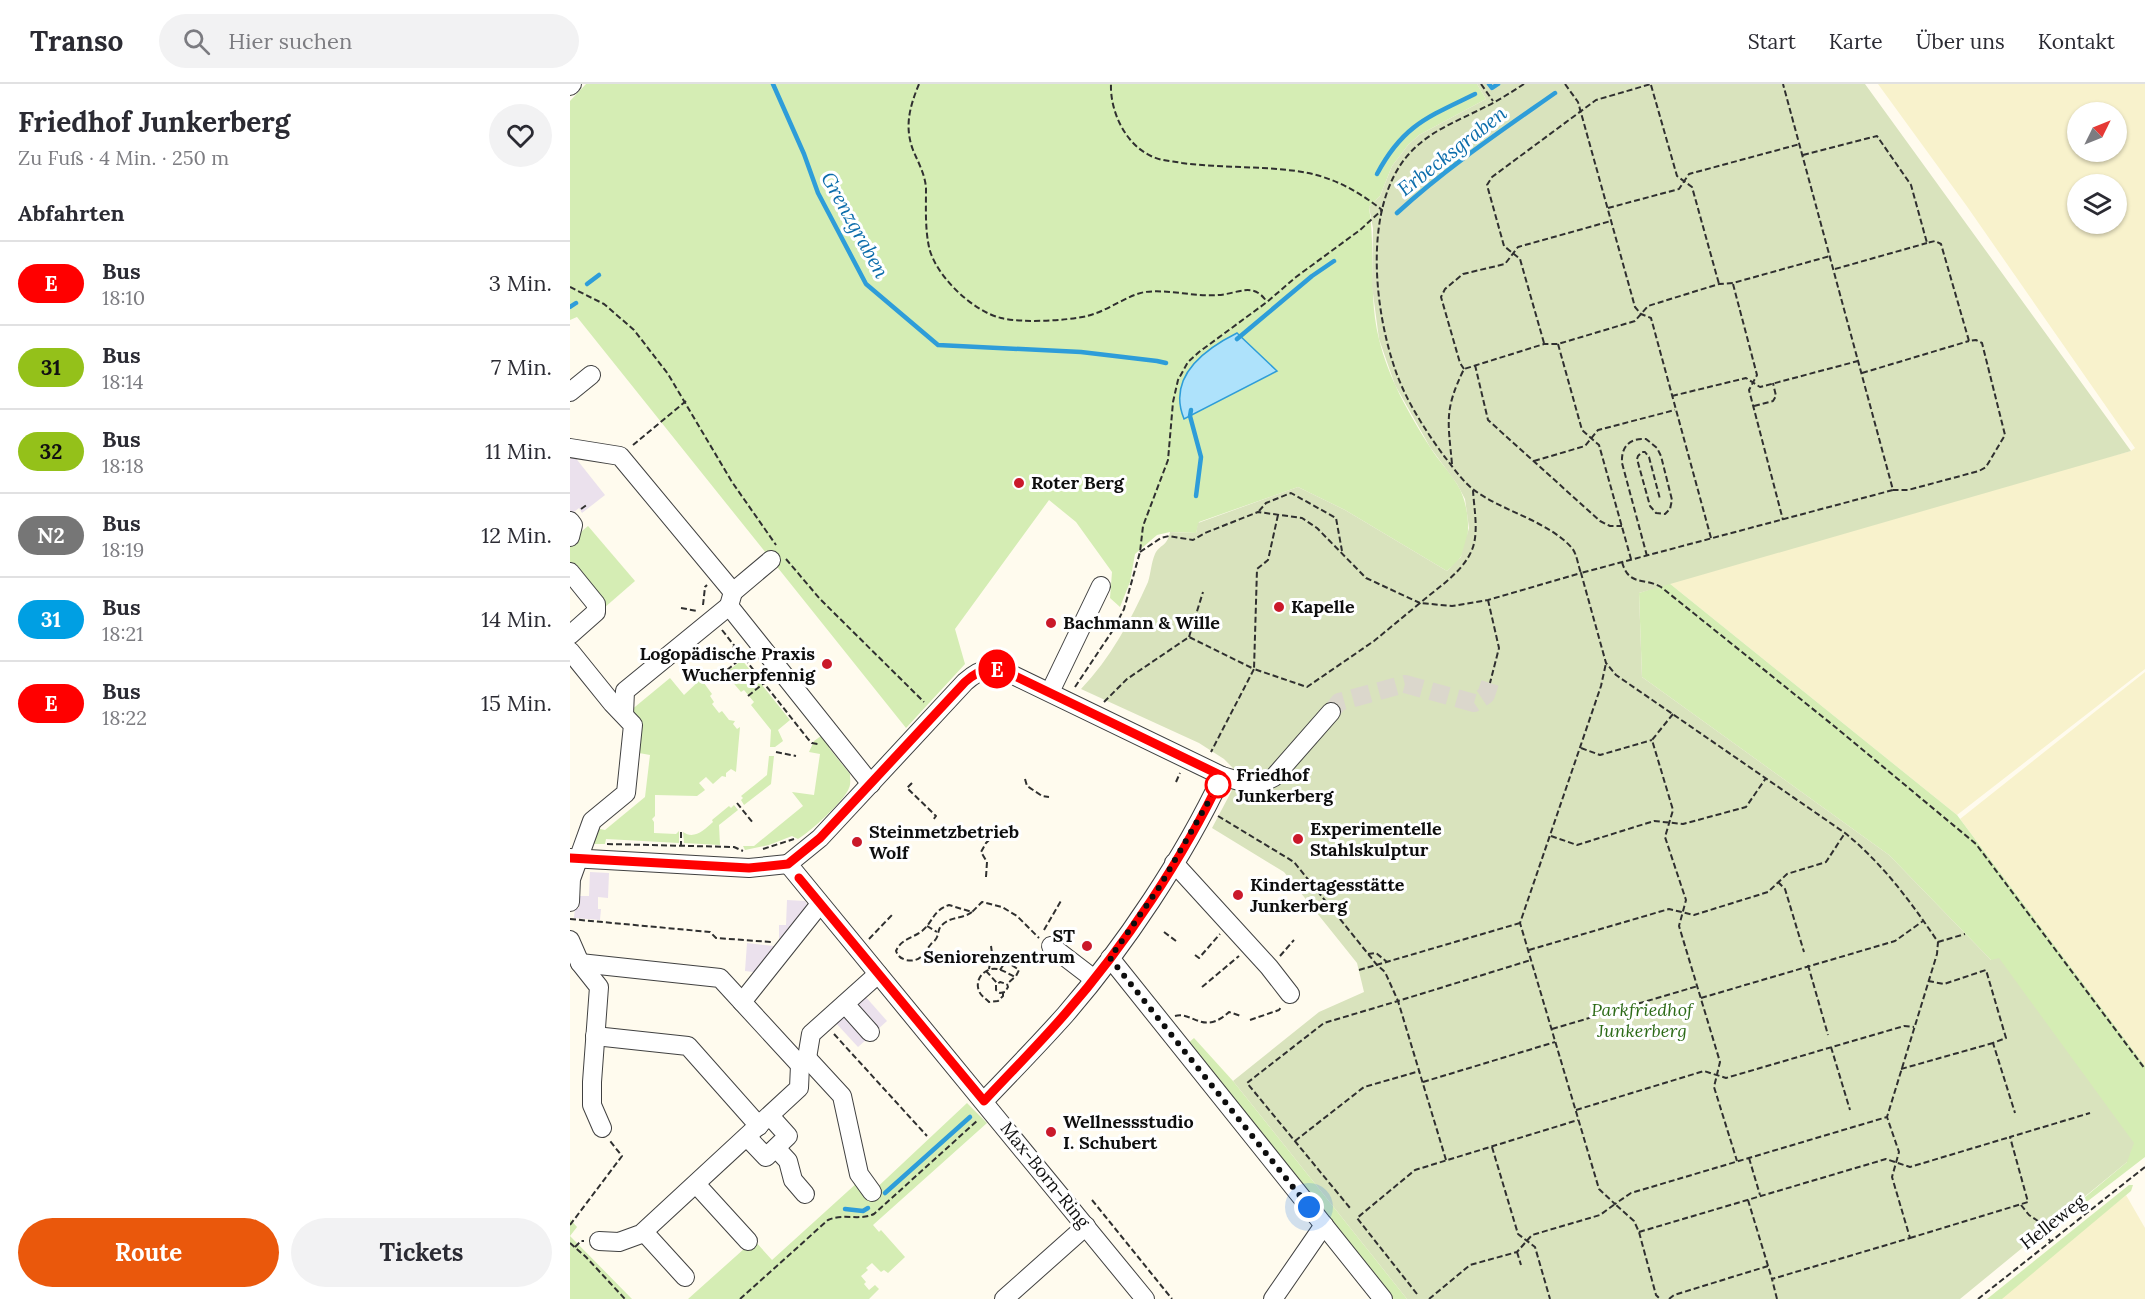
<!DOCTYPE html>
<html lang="de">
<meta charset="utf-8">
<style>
body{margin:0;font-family:Lora,serif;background:#f2f2f3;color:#2b2b33;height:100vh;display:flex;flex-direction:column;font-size:22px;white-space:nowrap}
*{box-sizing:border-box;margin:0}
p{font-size:20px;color:#7c7c81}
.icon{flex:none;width:33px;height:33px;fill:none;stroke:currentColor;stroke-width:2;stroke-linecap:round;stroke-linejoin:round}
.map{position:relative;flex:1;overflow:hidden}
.panel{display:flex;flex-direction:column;background:#fff;width:570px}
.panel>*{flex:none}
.badge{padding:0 12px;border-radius:20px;font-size:21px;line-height:39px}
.needle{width:39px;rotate:47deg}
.fabs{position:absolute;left:1497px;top:18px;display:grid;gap:12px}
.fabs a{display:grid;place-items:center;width:60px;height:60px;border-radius:50%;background:#fff;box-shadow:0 2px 4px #0004;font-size:30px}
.you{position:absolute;width:30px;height:30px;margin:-15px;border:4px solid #fff;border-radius:50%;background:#1a73e8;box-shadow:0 0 0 9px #1a73e833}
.map>.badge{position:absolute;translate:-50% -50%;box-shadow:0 0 0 3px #fff}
h2{padding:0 18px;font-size:22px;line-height:54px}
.round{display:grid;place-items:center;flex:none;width:63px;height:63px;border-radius:32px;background:#f2f2f3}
.overview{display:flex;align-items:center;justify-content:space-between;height:102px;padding:0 18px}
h1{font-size:28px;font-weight:700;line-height:45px}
.action{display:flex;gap:12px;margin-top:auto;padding:12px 18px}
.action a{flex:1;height:69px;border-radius:36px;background:#ea580c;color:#fff;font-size:24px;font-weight:700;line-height:69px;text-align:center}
.action a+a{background:#f2f2f3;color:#2b2b33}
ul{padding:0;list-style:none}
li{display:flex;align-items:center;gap:18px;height:84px;padding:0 18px;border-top:2px solid #e1e1e2}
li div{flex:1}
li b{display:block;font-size:22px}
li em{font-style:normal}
li .badge{min-width:66px;font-weight:700;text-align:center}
header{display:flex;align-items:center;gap:36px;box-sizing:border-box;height:84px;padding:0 30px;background:#fff;border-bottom:2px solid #e1e1e2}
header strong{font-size:28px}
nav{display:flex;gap:33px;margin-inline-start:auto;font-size:21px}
.search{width:420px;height:54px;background:#f2f2f3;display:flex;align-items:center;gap:15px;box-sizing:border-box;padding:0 21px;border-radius:33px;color:#7c7c81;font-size:22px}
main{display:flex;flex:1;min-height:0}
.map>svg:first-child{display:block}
.industrial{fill:#ebe1ed}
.farmland{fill:#f8f2cc;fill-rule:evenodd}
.green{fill:#d5edb4}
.cemetery{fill:#d9e3bd}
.water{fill:#aee2fb;stroke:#2e9dd9;stroke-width:1.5}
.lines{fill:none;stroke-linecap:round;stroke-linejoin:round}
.stream{stroke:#2e9dd9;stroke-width:4.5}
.minor-tunnel{stroke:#dbd7cc;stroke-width:18;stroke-dasharray:18 9;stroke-linecap:butt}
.minor-casing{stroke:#414141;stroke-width:20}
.path{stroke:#303030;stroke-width:2;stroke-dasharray:6 3;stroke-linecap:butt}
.minor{stroke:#fff;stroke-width:18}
.line-casing{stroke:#fff;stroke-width:14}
.line{stroke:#f00;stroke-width:9}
.walk{stroke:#0e0e0e;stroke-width:6;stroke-dasharray:0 10.8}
.poi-dot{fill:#ca192a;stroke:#fff;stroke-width:2}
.stop-dot{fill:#fff;stroke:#f00;stroke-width:3}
.labels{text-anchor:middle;stroke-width:6;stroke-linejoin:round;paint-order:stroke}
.poi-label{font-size:18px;font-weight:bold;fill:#0e0e0e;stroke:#fff;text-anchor:start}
.stop-label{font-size:18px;font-weight:bold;fill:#0e0e0e;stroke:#fff;text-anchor:start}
.park-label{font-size:18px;font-style:italic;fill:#2d6b18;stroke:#fff}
.street-label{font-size:18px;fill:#0e0e0e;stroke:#fff}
.water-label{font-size:20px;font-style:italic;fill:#0c6dab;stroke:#fff}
</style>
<header>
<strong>Transo</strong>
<div class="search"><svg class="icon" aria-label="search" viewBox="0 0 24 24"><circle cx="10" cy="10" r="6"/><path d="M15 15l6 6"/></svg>Hier suchen</div>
<nav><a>Start</a><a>Karte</a><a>Über uns</a><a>Kontakt</a></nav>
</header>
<main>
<section class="panel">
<div class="overview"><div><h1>Friedhof Junkerberg</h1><p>Zu Fuß · 4 Min. · 250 m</p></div><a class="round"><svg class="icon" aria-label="heart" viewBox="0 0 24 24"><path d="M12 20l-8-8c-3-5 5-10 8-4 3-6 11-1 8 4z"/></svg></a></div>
<h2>Abfahrten</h2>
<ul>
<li><span class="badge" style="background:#f00;color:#fff">E</span><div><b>Bus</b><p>18:10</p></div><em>3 Min.</em></li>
<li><span class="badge" style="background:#94c11a;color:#111">31</span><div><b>Bus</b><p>18:14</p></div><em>7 Min.</em></li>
<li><span class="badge" style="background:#94c11a;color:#111">32</span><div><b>Bus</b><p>18:18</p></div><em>11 Min.</em></li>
<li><span class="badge" style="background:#767676;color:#fff">N2</span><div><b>Bus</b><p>18:19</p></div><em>12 Min.</em></li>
<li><span class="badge" style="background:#009fe3;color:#fff">31</span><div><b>Bus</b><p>18:21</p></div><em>14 Min.</em></li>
<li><span class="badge" style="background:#f00;color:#fff">E</span><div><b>Bus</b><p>18:22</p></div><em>15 Min.</em></li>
</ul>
<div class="action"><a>Route</a><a>Tickets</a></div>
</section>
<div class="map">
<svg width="1575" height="1215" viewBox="0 0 1575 1215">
<rect width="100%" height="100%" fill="#fffbee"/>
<!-- industrial -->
<g class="industrial">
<path d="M4 372 35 411 12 429 9 424 0 431V375Z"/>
<path d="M20 788 39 789 38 814 28 813V825H31L30 836 4 834 5 824H9L10 812H19Z"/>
<path d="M217 816 235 817 241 827 218 856H209V841H216Z"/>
<path d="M177 859 204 862V867L191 889 175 887Z"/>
<path d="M294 911 317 937 288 963 265 938Z"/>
</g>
<!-- farmland -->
<g class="farmland">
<path d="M1308 0H1575V585L1387 731 1099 499 1254 448 1561 367 1565 364 1396 121ZM1508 28H1546V68H1508ZM1508 100H1546V140H1508Z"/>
<path d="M1575 588V982L1390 735Z"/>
<path d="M1556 1111 1575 1144V1215H1427Z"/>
</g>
<!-- green -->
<g class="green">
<path d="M16 0H907L916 15 849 51 838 61 822 82 810 112 799 123C806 167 798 212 809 255 818 293 839 330 860 363 868 376 879 387 887 400 899 419 903 455 890 474 887 479 881 483 877 487L775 426 728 403 629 438 626 449 600 448 587 451 565 470 560 498 550 523 540 514 542 488 506 438 479 416 385 545 395 580 336 644 7 233 0 236V17Z"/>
<path d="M18 442 65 497 34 524 0 483V457Z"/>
<path d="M1099 499 1387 731 1575 982V1073L1479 1147 1477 1145 1557 1078 1421 876 1319 771 1072 593 1069 509Z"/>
<path d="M172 576 220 636 208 646 213 657 205 663H200L201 646 181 621 184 618 174 606 171 608 160 595 163 593 158 587Z"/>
<path d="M100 594 114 611 131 595 142 610 140 612 144 618 142 620 149 629 152 627 159 636 165 637 163 640 167 645 170 643 166 688 161 685 156 689V693L152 692 143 700 136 693 129 699 135 706 127 712 85 711V732L82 735 84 738V749L106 750 109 747V759L36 755 35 760H20L25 744 35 746 75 713 80 671 69 669 72 641 60 627Z"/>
<path d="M251 652 260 659 259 664 280 690C280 694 281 700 279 704 276 715 239 749 228 755L222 752 199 761 175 766 173 762H184L233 722 222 708 244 711 250 670 239 668 244 657Z"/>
<path d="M199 672H204L201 700 174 721 171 716 173 714 171 712 197 691Z"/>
<path d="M164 721 168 726 149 741 150 761 114 759 113 748C124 756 134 746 143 738L142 736 159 722 161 724Z"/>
<path d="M624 954 663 997 837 1215H823L617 960Z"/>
<path d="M397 1019 417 1039 303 1141 309 1148 311 1146 335 1173 318 1189 314 1186 311 1188 302 1179 296 1184 298 1186 291 1192 296 1198 294 1200 299 1206 305 1201 309 1205 299 1215H118L184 1156 202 1176 288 1098 300 1110Z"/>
<path d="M1559 1101H1563L1561 1107 1432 1215H1417Z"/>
<path d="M0 1135 7 1143 0 1152 62 1215H0Z"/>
</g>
<!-- cemetery -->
<path class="cemetery" d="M907 0H1295L1561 367 1069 509 1072 593 1319 771 1421 876 1429 874 1564 1059 1557 1078 1390 1215H837L663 997 749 928 794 908 787 879 714 788 642 744 670 691 654 675 629 659 511 605C540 575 561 536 578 498 581 489 581 479 585 470 590 460 597 463 600 448L626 449 628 439 728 403 775 426 877 487 891 473 899 444 895 415 887 400 860 363 825 301 809 255 802 202 803 144 799 123 810 112 822 82 838 61 849 51 916 15Z"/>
<!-- water -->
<path class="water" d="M667 249 707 287 614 335C597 293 633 266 667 249Z"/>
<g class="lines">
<!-- stream -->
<g class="stream">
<path d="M203 0 234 70 248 109 296 200 368 261 511 268 587 277 596 279"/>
<path d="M919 0 922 4 928 0"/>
<path d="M807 90C833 41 858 33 905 10"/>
<path d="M827 129C876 84 931 47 985 9"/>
<path d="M17 200 29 191"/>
<path d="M0 223 6 219"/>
<path d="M667 255 742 192 764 177"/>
<path d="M621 326 620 332 631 373 626 412"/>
<path d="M315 1109 400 1033"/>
<path d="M275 1125 293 1127 298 1124"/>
</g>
<!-- minor-tunnel -->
<path class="minor-tunnel" d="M761 628 769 618 835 600 904 619 916 611 920 599"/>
<defs>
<g id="minor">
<path d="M0 2 2 0"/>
<path d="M0 308 21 291"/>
<path d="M0 364 50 372 163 508 159 522 301 700"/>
<path d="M0 437 3 441 0 453"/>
<path d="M0 488 26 520V528L0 551"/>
<path d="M163 508 201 476"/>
<path d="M0 567 42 619 63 641 56 709 22 737 1 795 0 818"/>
<path d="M480 608 531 502"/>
<path d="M54 630 55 607 159 522"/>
<path d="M652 692C673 698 684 704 704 693L761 628"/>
<path d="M0 774 179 784 218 780"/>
<path d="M604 779 699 883 720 910"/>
<path d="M218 780 250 754 395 598C413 582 422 583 443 591L652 692C614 773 554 863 495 931 469 960 441 989 414 1017"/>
<path d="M218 780 575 1215"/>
<path d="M0 856 10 879 29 903 22 998V1021L32 1044"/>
<path d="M481 862 524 895"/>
<path d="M540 874 813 1215"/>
<path d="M10 879 150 894 230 981"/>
<path d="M172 918 250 820"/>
<path d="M275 920 300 948"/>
<path d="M25 952 118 962 189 1042"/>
<path d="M237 974 272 1012 289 1090 302 1108"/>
<path d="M177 1053 196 1073 218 1052 200 1032"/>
<path d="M206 1064 218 1077 223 1096 235 1110"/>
<path d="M126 1100 178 1157"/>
<path d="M74 1148 115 1193"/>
<path d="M29 1157 49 1158 71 1150 229 1004 230 981 237 974 241 950 308 890"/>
<path d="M434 1215 516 1142"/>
<path d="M703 1215 754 1141"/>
</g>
</defs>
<!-- minor casing -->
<use href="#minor" class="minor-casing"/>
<!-- path -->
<g class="path">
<path d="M349 0C340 22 334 42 343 66 348 78 355 90 356 104 356 124 355 144 359 163 365 191 402 227 431 234 452 239 495 237 517 232 538 227 557 211 575 208 599 205 624 213 648 211 668 210 683 197 697 218"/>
<path d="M911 0 923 17"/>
<path d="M954 0C940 9 926 18 911 25 885 38 858 48 838 71 793 123 804 224 825 285 835 315 855 346 874 372 883 383 892 397 904 406 932 427 978 437 1002 464 1007 470 1008 482 1011 489L1323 406 1213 0"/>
<path d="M995 0 1008 18 1065 223 1071 230 1081 234 1141 454"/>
<path d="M1081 1 1107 92 1122 103 1149 200"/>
<path d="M1233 71 1307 52 1341 101 1357 159 1365 157 1371 160 1399 257 1406 256 1412 259 1435 351 1416 383 1409 387 1338 406H1323"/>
<path d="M1038 124 1109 105 1119 90 1230 60"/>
<path d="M1265 185 1357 159"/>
<path d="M1163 200 1187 291 1179 306 1213 436"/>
<path d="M0 203 34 220 64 246 98 290 162 398 206 461"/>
<path d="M974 259 950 175 934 162 917 101 922 93 1026 16 1081 0"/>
<path d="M988 260 1012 346 1029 361 1061 475"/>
<path d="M905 281 918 336 1030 437 1040 442H1052"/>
<path d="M894 285 890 279 871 213 875 205 893 190 935 180 948 163 1041 137"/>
<path d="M1292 289 1399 257"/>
<path d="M1102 312 1176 294 1190 303 1288 277"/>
<path d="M1184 322 1203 317 1206 312 1203 299"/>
<path d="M63 361 116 317"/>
<path d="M964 377 1015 362 1028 346 1105 326"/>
<path d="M882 380C878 337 874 326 894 285L974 260H988L1065 237 1078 222 1149 200 1163 199 1260 172"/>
<path d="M11 425 18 420"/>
<path d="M689 427 696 419 721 409 766 434 772 467"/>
<path d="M708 431 698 476 687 485 684 585 737 603 804 557 850 519 882 522 918 516 1011 489 1036 579 1046 591 1275 749C1313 780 1341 818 1368 858L1367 870 1317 1033 1061 1109 1045 1120 1029 1105 950 839 1031 602 1036 579"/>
<path d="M570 468 591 454 599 452 623 456 635 449 688 428 732 434 747 444 796 494 850 519C866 505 890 490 900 470 910 452 904 426 903 406"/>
<path d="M1077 472 1052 379C1051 363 1059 354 1076 355L1087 364 1091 372 1102 416 1100 425 1095 430 1086 429 1080 422 1067 375 1068 372 1072 368H1075L1079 373 1090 415"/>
<path d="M216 475 250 515 354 618"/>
<path d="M1052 478C1059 503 1074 493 1091 503L1264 642 1406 760 1575 985"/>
<path d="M918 516 929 564 920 599"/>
<path d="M133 521 135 503 137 501"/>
<path d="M111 524 127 527"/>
<path d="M152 546 238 655 242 659 248 660"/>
<path d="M619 553 633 508"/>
<path d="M149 575 165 562"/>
<path d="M157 586 173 573"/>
<path d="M505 603 543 546 554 525 570 468 573 442 598 376 603 318 608 296 618 278 629 268 697 218 726 193 790 146 812 126C787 106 759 91 726 87 689 82 650 84 612 79 602 77 591 77 581 72 555 60 540 27 541 0"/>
<path d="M178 612 194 599"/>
<path d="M534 618 557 595 619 553 684 585 641 668"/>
<path d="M1103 630 1082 656 1103 726 1095 753 1116 816 1109 842 1150 978 1144 1003 1167 1077"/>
<path d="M1011 664 1030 671 1082 656"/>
<path d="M206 668 226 672"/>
<path d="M455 695 457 702 472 712 479 713"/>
<path d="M606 698 610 689"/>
<path d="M342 699 337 704 366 732 363 736"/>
<path d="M167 719 183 739"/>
<path d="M648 732 724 778 807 881 815 888 828 917 754 939 677 999 780 1124"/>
<path d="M111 748V761"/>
<path d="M981 752 1007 761 1084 737 1113 740 1176 723 1196 694"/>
<path d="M37 760 164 763 173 767"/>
<path d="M193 765 224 755"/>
<path d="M416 793 417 778 411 768 416 759 428 747"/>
<path d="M1208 798 1215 805 1234 868"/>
<path d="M402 828C393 835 381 832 372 841 368 845 369 848 367 853 366 856 363 858 361 860 353 870 350 879 336 876 330 874 328 872 326 867 331 855 343 854 352 847 364 837 362 827 379 821L402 828 412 818 432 823 447 832 469 854"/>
<path d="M0 835 140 848 146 854 201 858"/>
<path d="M357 842 367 848"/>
<path d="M474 846 492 815"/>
<path d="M594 848 606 857"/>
<path d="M299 855 322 831"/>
<path d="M1368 858 1395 850"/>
<path d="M959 866 1099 825 1124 831 1198 808 1217 790 1256 778 1275 749"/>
<path d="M798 870 806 869 817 878"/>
<path d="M625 871 629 874 650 850"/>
<path d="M710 872 724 856"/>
<path d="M1238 881 1258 951"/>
<path d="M419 885 422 869 421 862"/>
<path d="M430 886 436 877 449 886 446 892"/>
<path d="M789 886 950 839"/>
<path d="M416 887 427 899"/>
<path d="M1358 897 1374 900 1416 886 1436 954 1423 959 1445 1029"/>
<path d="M632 903 669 872"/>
<path d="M433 909V912L428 917 419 918C415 914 411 912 409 907 404 895 415 883 427 885 433 886 439 890 445 893L437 900 438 903 435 908 430 909 426 906V901L430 898 437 900"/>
<path d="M1131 914 1325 857 1353 837"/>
<path d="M605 932C623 927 633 952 659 928L671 932"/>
<path d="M680 936 709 926 712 922"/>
<path d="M982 945 1128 902"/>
<path d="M264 950 357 1052"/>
<path d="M1261 963 1280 1026"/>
<path d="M1331 985 1423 959"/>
<path d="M853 998 985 958"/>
<path d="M1006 1026 1134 987 1156 994 1334 942 1344 943"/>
<path d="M725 1057 794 1003 850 987"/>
<path d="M922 1063 948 1150 965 1163 980 1215"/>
<path d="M1179 1074 1190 1111"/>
<path d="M876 1076 828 917 961 876"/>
<path d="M522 1116 602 1215"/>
<path d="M1178 1116 1202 1195"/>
<path d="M1451 1121 1459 1131 1471 1139 1480 1157"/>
<path d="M0 1141 52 1072 40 1057"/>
<path d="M1069 1148 1316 1075 1340 1083 1440 1053"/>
<path d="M1340 1154 1458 1118 1440 1053 1520 1029"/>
<path d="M0 1159 16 1173 55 1215"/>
<path d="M5 1163 11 1157H14"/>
<path d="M947 1168 951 1181"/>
<path d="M847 1210 787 1134 845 1086 1008 1036"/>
<path d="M170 1215 258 1136C273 1129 289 1137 304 1130L408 1036"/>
<path d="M859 1215 900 1181 947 1168 962 1151 1030 1131 1045 1120 1064 1137 1069 1148 1086 1211 1090 1215"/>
<path d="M1099 1215 1104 1211 1198 1182"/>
<path d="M1207 1215 1202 1195 1340 1154 1322 1093 1329 1068 1317 1033"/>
<path d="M1408 1215 1575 1083"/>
</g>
<!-- minor -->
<use href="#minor" class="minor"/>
</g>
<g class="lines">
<defs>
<path id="line" d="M0 774 179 784 218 780 250 754 395 598C413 582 422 583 443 591L652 692C614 773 554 863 495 930 469 960 441 988 414 1017L229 794"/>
</defs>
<!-- line casing -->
<use href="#line" class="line-casing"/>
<!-- line -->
<use href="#line" class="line"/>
<!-- walk -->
<path class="walk" d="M648 701 590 802 540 874 739 1123"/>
</g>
<!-- markers -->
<g class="poi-dot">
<circle cx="449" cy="399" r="6"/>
<circle cx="709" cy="523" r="6"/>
<circle cx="481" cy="539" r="6"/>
<circle cx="257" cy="580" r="6"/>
<circle cx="728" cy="755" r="6"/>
<circle cx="287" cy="758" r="6"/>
<circle cx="668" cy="811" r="6"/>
<circle cx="517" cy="862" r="6"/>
<circle cx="481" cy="1048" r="6"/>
</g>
<circle class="stop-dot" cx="648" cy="701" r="12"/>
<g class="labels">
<!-- poi labels -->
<g class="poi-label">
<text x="461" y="405">Roter Berg</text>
<text x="721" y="529">Kapelle</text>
<text x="493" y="545">Bachmann &amp; Wille</text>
<text x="245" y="576" text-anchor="end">Logopädische Praxis<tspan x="245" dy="21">Wucherpfennig</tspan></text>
<text x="740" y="751">Experimentelle<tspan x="740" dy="21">Stahlskulptur</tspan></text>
<text x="299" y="754">Steinmetzbetrieb<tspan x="299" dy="21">Wolf</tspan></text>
<text x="680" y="807">Kindertagesstätte<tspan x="680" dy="21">Junkerberg</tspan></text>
<text x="505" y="858" text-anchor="end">ST<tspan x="505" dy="21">Seniorenzentrum</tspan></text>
<text x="493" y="1044">Wellnessstudio<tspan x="493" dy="21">I. Schubert</tspan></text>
</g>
<!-- stop labels -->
<g class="stop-label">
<text x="666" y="697">Friedhof<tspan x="666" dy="21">Junkerberg</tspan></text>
</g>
<!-- park labels -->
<g class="park-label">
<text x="1072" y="932">Parkfriedhof<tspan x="1072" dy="21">Junkerberg</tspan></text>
</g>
<!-- street labels -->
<g class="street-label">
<text transform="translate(475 1091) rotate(51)" y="6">Max-Born-Ring</text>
<text transform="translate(1483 1138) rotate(-38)" y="6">Helleweg</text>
</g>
<!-- water labels -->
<g class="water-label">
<text transform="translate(882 67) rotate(-38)" y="7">Erbecksgraben</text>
<text transform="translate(285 141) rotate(61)" y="7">Grenzgraben</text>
</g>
</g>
</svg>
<div class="fabs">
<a><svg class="needle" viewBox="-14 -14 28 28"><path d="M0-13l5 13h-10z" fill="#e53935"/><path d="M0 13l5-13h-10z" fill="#7c7c81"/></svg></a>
<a><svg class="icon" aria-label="layers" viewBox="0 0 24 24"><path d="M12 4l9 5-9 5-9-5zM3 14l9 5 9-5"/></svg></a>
</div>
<div class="you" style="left:739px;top:1123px"></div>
<b class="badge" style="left:427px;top:585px;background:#f00;color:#fff">E</b>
</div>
</main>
